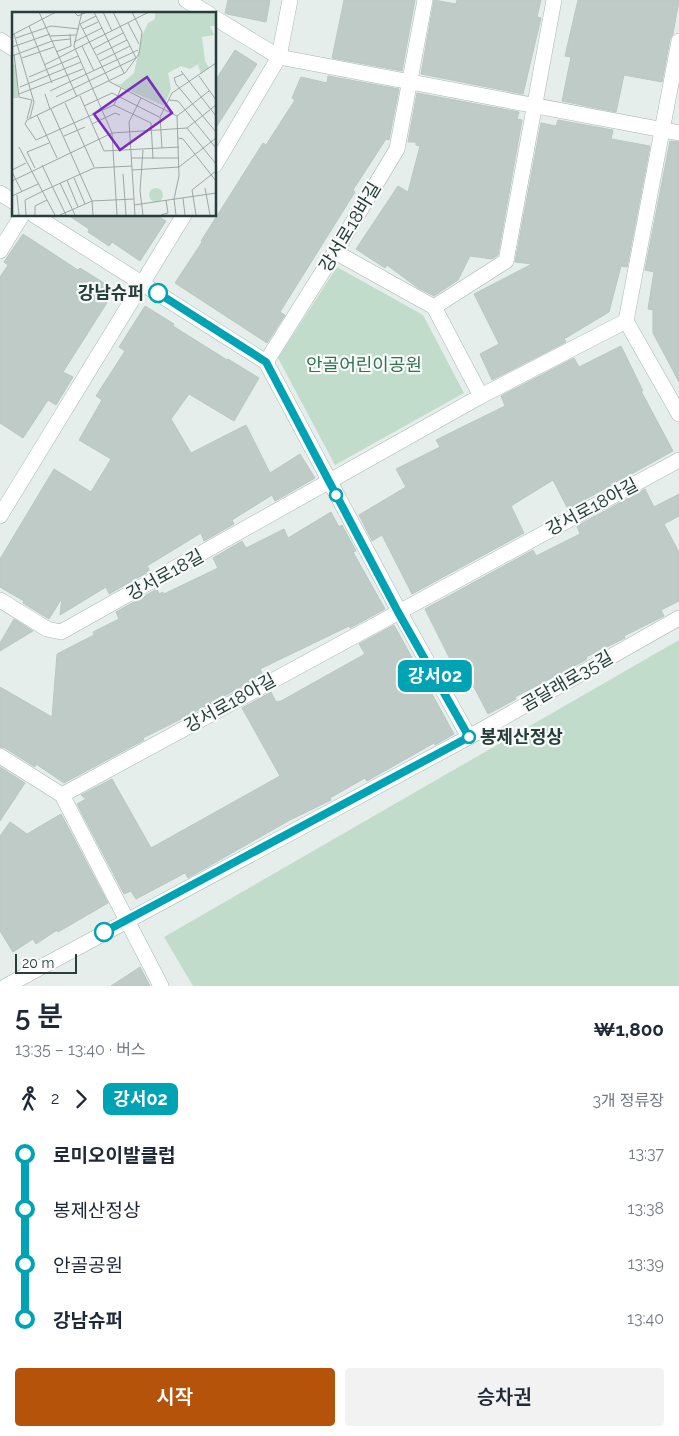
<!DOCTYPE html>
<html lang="ko">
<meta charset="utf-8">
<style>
body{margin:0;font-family:Raleway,"Noto Sans KR",sans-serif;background:#f2f2f3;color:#1f2937;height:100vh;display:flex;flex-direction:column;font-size:19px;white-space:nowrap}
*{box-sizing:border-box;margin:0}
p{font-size:16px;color:#747a83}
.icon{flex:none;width:28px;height:28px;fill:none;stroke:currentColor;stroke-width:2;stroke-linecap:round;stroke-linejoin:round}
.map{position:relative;height:986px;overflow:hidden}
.details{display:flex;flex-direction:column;background:#fff;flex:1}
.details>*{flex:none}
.badge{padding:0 10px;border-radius:8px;font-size:18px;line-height:32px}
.scale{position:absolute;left:15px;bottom:12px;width:62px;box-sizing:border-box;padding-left:5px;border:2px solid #273e3a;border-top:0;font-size:14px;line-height:18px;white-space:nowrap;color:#273e3a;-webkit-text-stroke:4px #f7faf9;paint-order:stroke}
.map>.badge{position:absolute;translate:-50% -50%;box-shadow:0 0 0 2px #fff}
.legs{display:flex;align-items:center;gap:8px;height:55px;padding:0 15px;font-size:16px}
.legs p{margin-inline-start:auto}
.head{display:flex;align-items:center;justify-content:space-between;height:85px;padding:0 15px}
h1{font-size:28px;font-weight:600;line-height:38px}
.button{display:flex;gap:10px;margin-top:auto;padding:10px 15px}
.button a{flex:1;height:58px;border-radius:5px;background:#b45309;color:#fff;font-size:20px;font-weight:600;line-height:58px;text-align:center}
.button a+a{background:#f2f2f3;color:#1f2937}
ul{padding:0 15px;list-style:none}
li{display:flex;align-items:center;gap:18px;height:55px;font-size:19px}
li i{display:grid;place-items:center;width:8px;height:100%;margin:0 6px;background:currentColor}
li i::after{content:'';width:12px;height:12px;margin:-6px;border:4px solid;border-radius:50%;background:#fff}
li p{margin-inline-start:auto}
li:first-child i{background:linear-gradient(#0000 50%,currentColor 0)}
li:last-child i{background:linear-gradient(currentColor 50%,#0000 0)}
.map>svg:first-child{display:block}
.green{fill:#c2dccc}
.building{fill:#bfcbc7;stroke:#b9c7c3}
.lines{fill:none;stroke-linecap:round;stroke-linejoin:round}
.minor-casing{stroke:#a9b6b2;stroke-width:16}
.minor{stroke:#fff;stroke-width:15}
.line-1-casing{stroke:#fff;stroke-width:11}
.line-1{stroke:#00a3b4;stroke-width:8}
.stop-1-dot{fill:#fff;stroke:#00a3b4;stroke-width:2.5}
.labels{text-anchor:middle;stroke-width:4.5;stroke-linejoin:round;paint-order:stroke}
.street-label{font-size:18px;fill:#273e3a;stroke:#f7faf9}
.stop-label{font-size:18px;font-weight:bold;fill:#273e3a;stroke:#f7faf9;text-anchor:end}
.park-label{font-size:18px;fill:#347252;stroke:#f7faf9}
.inset-road{fill:none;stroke:#9aa8a4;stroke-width:1}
.view{fill:#7b2cbf;fill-opacity:0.15;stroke:#7b2cbf;stroke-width:2.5}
.inset-edge{fill:none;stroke:#273e3a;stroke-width:2.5}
</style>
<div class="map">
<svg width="679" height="986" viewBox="0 0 679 986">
<rect width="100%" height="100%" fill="#e6eeeb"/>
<!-- green -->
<g class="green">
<path d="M337 267 423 315 464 393 335 465 278 358Z"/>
<path d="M679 640V986H193L164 937Z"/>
</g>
<!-- building -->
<g class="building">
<path d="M228 0H270L266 22 227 14 225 13Z"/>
<path d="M344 0H415L402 71 332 58Z"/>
<path d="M434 0 456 4 457 0H541L537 17 541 18 523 94 421 74Z"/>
<path d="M578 0H679L673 34 670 39 662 82 624 75 616 112 562 101 571 57 565 56Z"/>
<path d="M235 50 257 64 215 129V81Z"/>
<path d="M328 76 399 89 389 140 386 139 353 190 355 192 280 312 285 315 267 343 175 283 202 242 201 241 263 143 266 145 295 100 292 98 301 77 327 83Z"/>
<path d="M417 93 519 112 517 119 522 120 498 255 492 259 470 256 458 280 434 296 418 288 387 265 385 268 356 249 398 186 408 192 420 146 416 145V142H408Z"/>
<path d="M558 120 613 130 611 139 650 146 627 267 621 266 609 312 564 339 566 342 492 380 480 354 499 344 474 294 532 264 515 262 541 123 556 126Z"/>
<path d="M670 141 679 142V382L653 333V310L648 309 654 272 645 270Z"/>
<path d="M68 215H156L166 221 140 261 112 242 109 246 88 232 89 229Z"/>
<path d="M23 234 78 270 80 268 115 290 63 372 73 377 56 405 48 400 23 438 0 423V277L8 265 4 262Z"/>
<path d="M145 306 174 324 173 326 227 360 228 359 259 378 234 421 189 394 171 419 191 453 246 425 270 473 300 454 315 478 275 501 272 495 232 520 234 524 204 541 201 533 147 566 150 571 109 594 106 587 60 615 62 598 49 619 23 603 24 601 0 587V559L54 469 91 492 111 459 79 440 102 400 96 396 125 351 119 347Z"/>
<path d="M621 346 643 391H641L673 451 568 509 553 480 511 506 524 533 412 594 382 535 372 541 359 515 406 487 396 469 440 447 436 440 505 406 501 396 574 358 579 367Z"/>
<path d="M645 489 654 507 679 494V516L664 524 679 552V601L661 610 664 616 624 636 625 638 621 640 586 657 587 659 584 661 515 697 516 699 488 714 474 687 471 688 458 663 453 665 425 609 533 550 536 556 580 534 577 526Z"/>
<path d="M331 512 339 527 342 525 356 551 353 552 385 609 350 628 349 626 260 669 263 675 193 713 143 738 144 740 64 783 36 764 35 767 5 748 0 747V687L52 717 57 654 94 635 93 632 119 619 116 612 157 589 159 594 163 592 164 594 218 568 213 558 242 541 246 548 284 529 288 538Z"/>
<path d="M14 619 33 631 0 651V643Z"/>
<path d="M394 625 454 734 435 745 434 743 367 781 365 778 330 798 331 800 290 820 188 878 185 873 136 899 131 891 124 894 77 804 86 799 81 795 112 779 151 848 280 776 242 708 271 692 276 702 281 701 365 654 359 644Z"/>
<path d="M0 767 25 783 0 821Z"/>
<path d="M61 814 108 903 58 932 57 930 36 944 33 939 13 952 0 931V836L10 822 27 834Z"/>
<path d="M140 967 150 986H111Z"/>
</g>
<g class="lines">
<defs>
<g id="minor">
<path d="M186 0 209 14"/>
<path d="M215 18 279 57 679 133"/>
<path d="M0 40 14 49"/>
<path d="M679 41 626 321 679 414"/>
<path d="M215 165 279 57 290 0"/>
<path d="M0 193 14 202"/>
<path d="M34 215 266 362 399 611 469 737"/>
<path d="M0 251 22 215"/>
<path d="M335 252 434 307 481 396"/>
<path d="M434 307 506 261 554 0"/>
<path d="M266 362 335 252 397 149 425 0"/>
<path d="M0 516 184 215"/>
<path d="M0 600 47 629 61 632 481 396 626 321"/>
<path d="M0 756 62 795 161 986"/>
<path d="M62 795 679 460"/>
<path d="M6 986 469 737 679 618"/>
</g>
</defs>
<!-- minor casing -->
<use href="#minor" class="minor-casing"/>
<!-- minor -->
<use href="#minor" class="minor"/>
</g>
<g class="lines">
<defs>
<path id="line-1" d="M104 932 469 737 398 612 266 362 158 293"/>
</defs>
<!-- line-1 casing -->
<use href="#line-1" class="line-1-casing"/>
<!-- line-1 -->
<use href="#line-1" class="line-1"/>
</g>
<!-- markers -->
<g class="stop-1-dot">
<circle cx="158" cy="293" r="9"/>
<circle cx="336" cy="495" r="6"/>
<circle cx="469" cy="737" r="6"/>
<circle cx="104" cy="932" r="9"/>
</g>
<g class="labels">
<!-- street labels -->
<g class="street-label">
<text transform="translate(350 227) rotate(-59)" y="6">강서로18바길</text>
<text transform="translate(592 507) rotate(-28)" y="6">강서로18아길</text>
<text transform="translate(165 575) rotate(-29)" y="6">강서로18길</text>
<text transform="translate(567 681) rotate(-30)" y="6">곰달래로35길</text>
<text transform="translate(230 703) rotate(-29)" y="6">강서로18아길</text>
</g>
<!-- stop labels -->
<g class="stop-label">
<text x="144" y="299">강남슈퍼</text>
<text x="480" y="743" text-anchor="start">봉제산정상</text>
</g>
<!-- park labels -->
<g class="park-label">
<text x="364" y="371">안골어린이공원</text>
</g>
</g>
<!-- overview -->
<g transform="translate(12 12)">
<rect width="204" height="204" fill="#e6eeeb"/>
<path d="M143 0H204V14H198L202 23 190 25 193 49 197 56 189 62 186 53 192 49 178 57 169 54 156 61 159 77 152 94 101 71 108 73 122 61 130 24 136 11 143 7ZM0 52 4 53 6 86H0ZM137 183a7 7 0 1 1 14 0a7 7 0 1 1-14 0Z" fill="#c2dccc"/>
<path class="inset-road" d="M27 0 65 85M62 0 66 4 75 0M70 0 62 34 100 121 105 203M82 0 112 61M91 0 100 19M101 0 124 46M84 4 68 12 98 70M116 11 127 32M17 14 40 71M71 17 86 10M2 22 22 90 18 106M0 23 44 0M38 24 64 23M4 26 39 14 67 17M62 30 90 16M70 34 82 59M0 35 38 22M81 37 111 21M44 40 59 34 58 22M2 42 7 85 20 88 15 107M85 43 115 28M0 44 40 29 58 27M10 46 42 35M88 49 118 34M32 53 137 0M169 59 204 104M171 62 162 66 164 72 204 120M187 64 204 88M17 65 66 44M98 70 165 104 167 164 162 187 164 203M8 75 69 50M109 76 102 93 24 128 13 112 15 108 113 61 127 42 130 20 120 0M38 79 126 38M7 82 71 57M33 82 38 97M68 84 92 139 167 135M44 85 124 46M157 88 166 89 204 136M53 91 82 155M102 93 139 111 141 147M72 94 100 81 147 105M39 97 80 189 81 203M25 103 45 146M165 104 197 79M80 112 103 101 108 103M175 116 204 152M52 124 73 115M166 126 171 127 204 169M7 135 43 203M150 136 148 105 160 81 204 51M131 138 128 179 131 203M119 146H167M30 153 54 203M167 155 204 126M23 156 15 140 37 131M0 158 14 151M120 158 167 155M0 160 10 180M111 162 114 203M62 166 73 192M55 168 66 195M0 169 100 121 175 116 204 93M48 171 63 203M193 176 198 203M5 183 7 203M0 184 26 172M171 186 173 203M122 193 204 181M14 203 13 188 31 179 82 156 120 154M23 203V194L35 188M48 203 80 189 122 187M123 203 117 110 129 86M149 203 156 201 154 188M184 203 180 178 204 159"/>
<path class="view" d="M135 65 160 101 108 138 82 102Z"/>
<rect width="204" height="204" class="inset-edge"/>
</g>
</svg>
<div class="scale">20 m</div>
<b class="badge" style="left:435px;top:676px;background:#00a3b4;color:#fff">강서02</b>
</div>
<section class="details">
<div class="head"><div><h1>5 분</h1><p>13:35 – 13:40 · 버스</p></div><b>₩1,800</b></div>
<div class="legs"><svg class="icon" aria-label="walk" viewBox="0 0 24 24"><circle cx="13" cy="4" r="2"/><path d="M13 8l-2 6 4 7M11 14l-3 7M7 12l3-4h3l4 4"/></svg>2<svg class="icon" aria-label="forward" viewBox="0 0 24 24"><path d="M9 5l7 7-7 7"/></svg><b class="badge" style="background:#00a3b4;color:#fff">강서02</b><p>3개 정류장</p></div>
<ul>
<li><i style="color:#00a3b4"></i><b>로미오이발클럽</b><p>13:37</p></li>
<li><i style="color:#00a3b4"></i><span>봉제산정상</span><p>13:38</p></li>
<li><i style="color:#00a3b4"></i><span>안골공원</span><p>13:39</p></li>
<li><i style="color:#00a3b4"></i><b>강남슈퍼</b><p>13:40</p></li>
</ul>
<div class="button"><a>시작</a><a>승차권</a></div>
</section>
